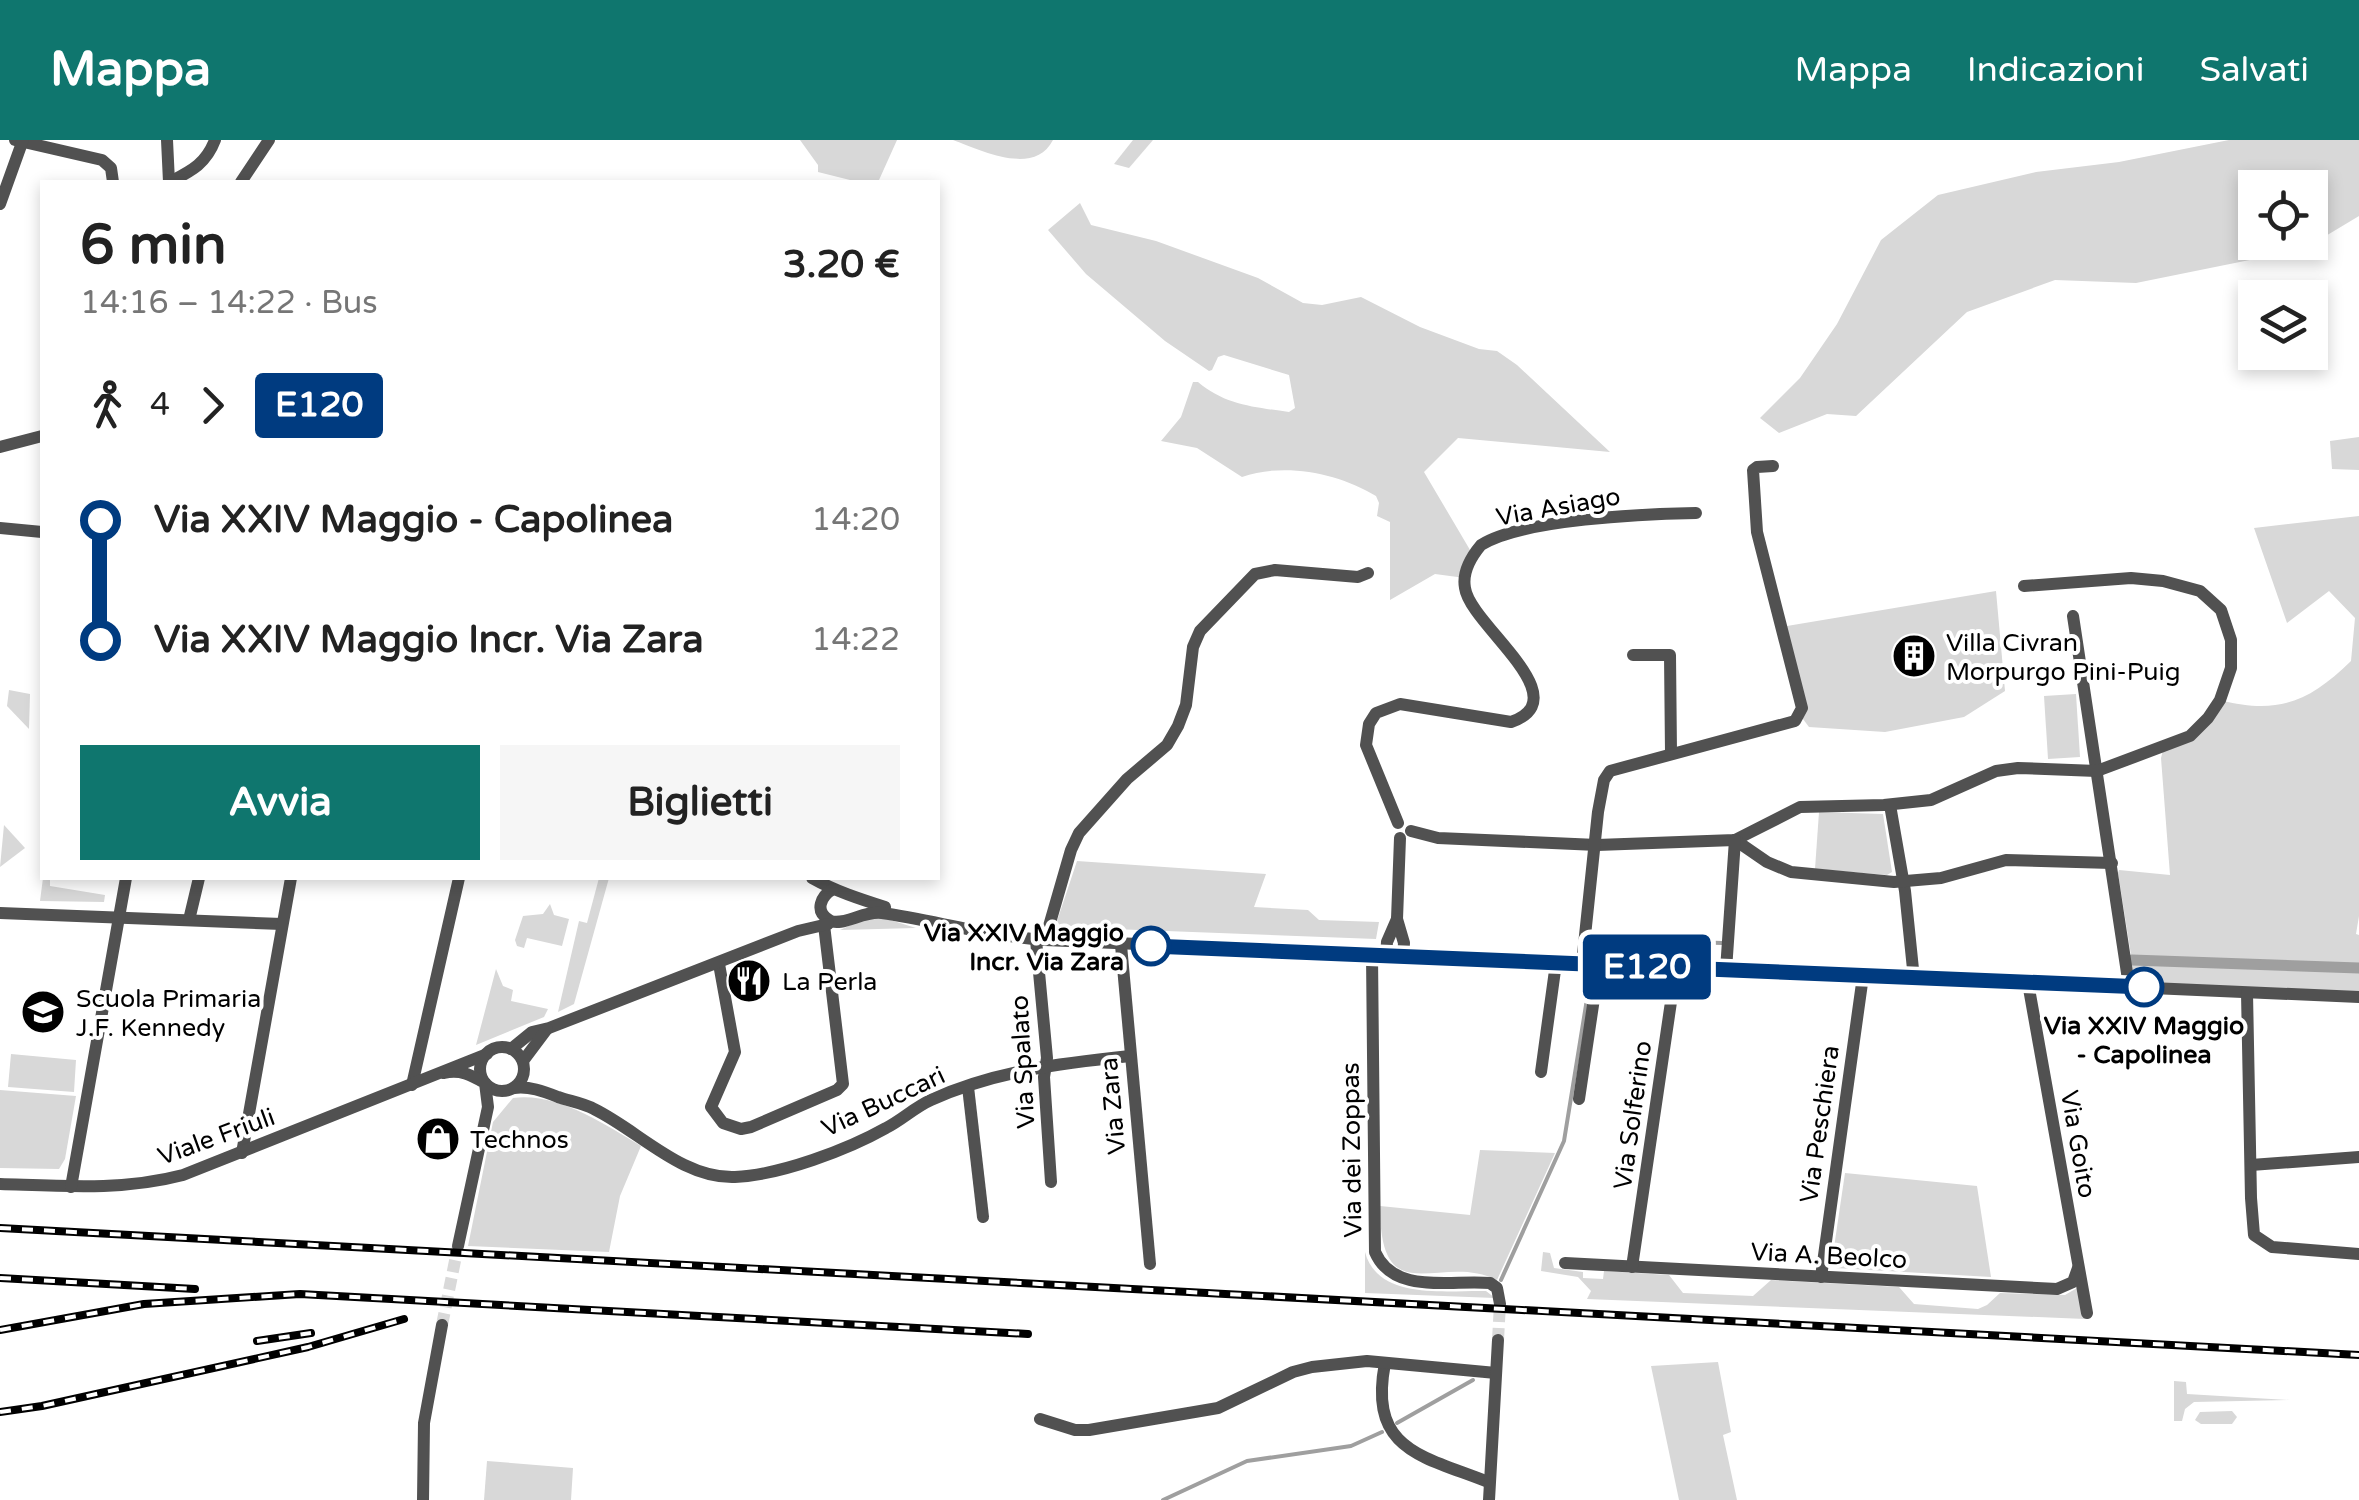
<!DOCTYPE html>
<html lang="it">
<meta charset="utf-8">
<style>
body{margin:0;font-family:"Varela Round",sans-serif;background:#f6f6f6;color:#222;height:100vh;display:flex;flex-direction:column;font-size:38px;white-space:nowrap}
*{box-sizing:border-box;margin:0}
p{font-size:32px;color:#767676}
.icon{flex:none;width:55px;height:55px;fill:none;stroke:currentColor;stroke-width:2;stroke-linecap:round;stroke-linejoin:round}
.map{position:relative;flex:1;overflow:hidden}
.details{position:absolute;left:40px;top:40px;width:900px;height:700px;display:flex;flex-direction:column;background:#fff;border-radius:0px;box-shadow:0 5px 15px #0003}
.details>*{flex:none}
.badge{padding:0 20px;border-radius:8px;font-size:35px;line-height:65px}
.buttons{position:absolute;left:2238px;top:30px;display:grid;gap:20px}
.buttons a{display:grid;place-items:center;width:90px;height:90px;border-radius:0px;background:#fff;box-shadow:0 5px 15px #0003;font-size:50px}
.map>.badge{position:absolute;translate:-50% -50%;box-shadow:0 0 0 5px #fff}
.legs{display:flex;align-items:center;gap:15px;height:110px;padding:0 40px;font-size:32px}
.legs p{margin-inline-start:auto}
.headline{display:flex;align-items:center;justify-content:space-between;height:170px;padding:0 40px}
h1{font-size:55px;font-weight:700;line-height:75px}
.action{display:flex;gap:20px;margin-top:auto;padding:20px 40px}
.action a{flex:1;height:115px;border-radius:0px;background:#0f766e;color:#fff;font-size:40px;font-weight:700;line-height:115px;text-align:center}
.action a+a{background:#f6f6f6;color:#222}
ul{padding:0 40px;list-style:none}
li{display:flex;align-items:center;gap:35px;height:120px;font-size:38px}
li i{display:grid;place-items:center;width:15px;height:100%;margin:0 12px;background:currentColor}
li i::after{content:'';width:25px;height:25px;margin:-12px;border:8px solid;border-radius:50%;background:#fff}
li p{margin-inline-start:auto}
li:first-child i{background:linear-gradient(#0000 50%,currentColor 0)}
li:last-child i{background:linear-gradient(currentColor 50%,#0000 0)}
header{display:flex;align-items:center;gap:60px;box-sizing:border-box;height:140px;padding:0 50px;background:#0f766e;color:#fff}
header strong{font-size:48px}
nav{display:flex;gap:55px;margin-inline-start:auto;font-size:35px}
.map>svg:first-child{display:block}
.green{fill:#d8d8d8;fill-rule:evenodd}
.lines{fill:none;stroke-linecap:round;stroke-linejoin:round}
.stream{stroke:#9f9f9f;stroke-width:4}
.canal{stroke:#9f9f9f;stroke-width:11}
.minor-tunnel{stroke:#d9d9d9;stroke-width:12;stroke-dasharray:12 6;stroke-linecap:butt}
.minor{stroke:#515151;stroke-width:12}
.rail-casing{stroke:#000;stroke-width:8}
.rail{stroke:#fff;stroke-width:4;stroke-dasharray:11;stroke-linecap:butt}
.line-1-casing{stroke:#fff;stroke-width:22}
.line-1{stroke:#003b80;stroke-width:15}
.stop-1-dot{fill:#fff;stroke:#003b80;stroke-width:5}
.labels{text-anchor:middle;stroke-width:8;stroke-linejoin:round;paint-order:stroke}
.street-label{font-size:25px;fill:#000;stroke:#fff}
.poi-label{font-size:25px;fill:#000;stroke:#fff;text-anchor:start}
.stop-label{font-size:25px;font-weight:bold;fill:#000;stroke:#fff;text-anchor:end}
</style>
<header>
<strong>Mappa</strong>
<nav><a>Mappa</a><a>Indicazioni</a><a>Salvati</a></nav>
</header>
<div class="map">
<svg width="2359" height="1360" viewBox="0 0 2359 1360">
<rect width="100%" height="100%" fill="#fff"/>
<!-- green -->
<g class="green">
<path d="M800 0H897L879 40 858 42 818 32V25Z"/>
<path d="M953 0H1053C1034 37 981 10 953 0Z"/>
<path d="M1133 0H1153L1129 28 1114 24Z"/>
<path d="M2229 0H2359V76L2304 109 2136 143 2055 140 1967 172 1856 276 1827 274 1779 293 1760 278 1800 238 1837 184 1881 100 1938 55 2036 32 2119 22ZM2255 48H2310V102H2255Z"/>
<path d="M1080 63 1091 85 1156 101 1258 138 1303 163 1322 165 1361 157 1420 187 1479 209 1497 211 1517 225 1610 312 1458 298 1424 332 1473 415 1465 438 1435 434 1390 460V382L1377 376 1379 363 1376 356C1339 333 1284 322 1242 337L1197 308 1161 301 1181 277 1193 242H1198C1225 265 1254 267 1289 272L1295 268 1289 235 1224 215 1218 217 1212 230 1209 231 1165 201 1086 134 1048 90Z"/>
<path d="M2359 297V330L2332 329 2330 301Z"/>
<path d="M2359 376V776L2356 794 2359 795V857L2129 846 2125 824 2131 815 2118 733 2119 730 2170 735 2161 618 2164 606 2189 596 2220 560C2278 575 2309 562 2351 521L2355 478 2329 451 2287 483 2254 388Z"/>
<path d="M1996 451 2005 551 1964 577 1885 592 1809 587 1800 575 1781 487Z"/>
<path d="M9 550 30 554 29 589 7 566Z"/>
<path d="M2076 554 2080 617 2048 619 2044 556Z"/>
<path d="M1819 672 1883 674 1892 732 1887 735 1815 729Z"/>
<path d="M4 685 25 708 0 727Z"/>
<path d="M1077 721 1266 734 1254 767 1308 770 1319 780 1379 782 1376 799 1060 787 1057 781Z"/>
<path d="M43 738 50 739V746L105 755 104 762 40 761Z"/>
<path d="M599 738H609L574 864 558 872 579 781 587 783Z"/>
<path d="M550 764 554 775 569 779 562 806 527 798 524 808 517 806 515 800 523 776 543 774Z"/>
<path d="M866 778H884L916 788 840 790Z"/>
<path d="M496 829 503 846 513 850 511 861 548 869 544 877 476 905Z"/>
<path d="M11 914 76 920 74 952 8 947Z"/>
<path d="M0 950 76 956 65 1019 59 1029 0 1028Z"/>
<path d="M513 958C557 952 604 984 641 1006L620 1056 609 1112 468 1106 493 982Z"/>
<path d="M1480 1010 1555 1013 1497 1140C1440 1111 1380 1176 1380 1066L1470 1075Z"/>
<path d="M1845 1033 1977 1046 1991 1137 1835 1128 1832 1121Z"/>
<path d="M1365 1112C1378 1161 1447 1150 1486 1151L1495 1158 1365 1153Z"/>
<path d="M1543 1112 1550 1113 1554 1128 1583 1132V1138L1603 1139 1604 1131 1669 1135 1683 1153 1753 1156 1771 1140 1899 1147 1914 1164 1978 1169 1987 1165 2000 1153 2065 1155 2077 1148 2085 1179 1587 1159 1591 1151 1578 1137 1541 1131Z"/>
<path d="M1718 1222 1731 1292 1723 1295 1737 1360H1679L1651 1226Z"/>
<path d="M2174 1241 2186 1242 2187 1254 2290 1260 2194 1262 2185 1269 2182 1281H2174Z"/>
<path d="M2232 1271 2237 1277 2232 1284H2201L2195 1280 2200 1272Z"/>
<path d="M487 1321 573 1328 571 1360H484Z"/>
</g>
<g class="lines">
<!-- stream -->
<g class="stream">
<path d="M1684 802 1723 803"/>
<path d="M1501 1140 1564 1001 1587 859"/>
<path d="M1397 1283 1473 1240"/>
<path d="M1163 1360 1247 1321 1351 1306 1382 1292"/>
</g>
<!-- canal -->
<path class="canal" d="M2132 820 2359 828"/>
<!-- minor-tunnel -->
<g class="minor-tunnel">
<path d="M442 1185 458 1106"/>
<path d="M1498 1200 1500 1164"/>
</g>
<!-- minor -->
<g class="minor">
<path d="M15 0 102 20 111 28 113 42"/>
<path d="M167 0 169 42"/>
<path d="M170 42C191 31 206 24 215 0"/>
<path d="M241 42 269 0"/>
<path d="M0 64 23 0"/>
<path d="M0 307 42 296"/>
<path d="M0 388 42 392"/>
<path d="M2073 476 2129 846"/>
<path d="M1633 515H1670L1671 613"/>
<path d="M1890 665 1905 751 1914 839"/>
<path d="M1398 683 1366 605 1369 584 1376 573 1400 564 1511 582C1580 558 1470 485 1465 448 1462 432 1471 417 1481 405 1522 379 1645 374 1696 373"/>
<path d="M1411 691 1438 698 1597 705 1735 700 1800 667 1884 665 1931 660 1996 631 2018 628 2097 631 2190 596 2208 578 2220 560 2231 528V500L2221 470 2200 451 2163 441 2131 438 2024 446"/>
<path d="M1400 698 1397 779 1404 803 1403 817"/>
<path d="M1735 700 1767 722 1791 732 1894 742 1941 738 2006 720 2112 723"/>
<path d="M812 738C835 751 860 759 885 767"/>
<path d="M833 749C821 756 814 771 829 780 841 788 864 770 882 773 936 781 989 796 1045 800L2359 857"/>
<path d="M0 773 282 784"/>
<path d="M189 780 199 738"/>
<path d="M1036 800 1047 918 1044 937 1051 1042"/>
<path d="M1045 800 1071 710 1079 693 1127 639 1167 605 1178 586 1186 565 1193 507 1200 491 1255 434 1275 430 1358 437 1368 433"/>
<path d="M1121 805 1150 1124"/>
<path d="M1372 815 1375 1112C1394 1156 1453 1139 1490 1143L1497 1148 1500 1164"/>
<path d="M1386 816 1387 802 1397 779"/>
<path d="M719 824 735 912 711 967 723 983 741 989 751 987 837 950 843 944 824 785"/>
<path d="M1582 824 1598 672 1604 640 1610 631 1795 581 1802 568 1757 392 1753 330 1757 327 1773 326"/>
<path d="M1726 830 1735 700"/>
<path d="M2028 843 2087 1173"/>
<path d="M2247 853 2251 1058 2254 1095 2272 1107 2359 1114"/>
<circle cx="502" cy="929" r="22"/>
<path d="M511 909 532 892 549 888 798 791 828 784"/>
<path d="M523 921 547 889"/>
<path d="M1541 932 1556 823"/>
<path d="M444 933C460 929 471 935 485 943L488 967 458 1106"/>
<path d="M412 945 459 738"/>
<path d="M968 947 983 1077"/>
<path d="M514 948C529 946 543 951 558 957 569 961 583 963 594 969 639 991 682 1039 735 1037 780 1035 847 1010 886 988 902 980 915 967 931 960 994 931 1063 923 1130 916"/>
<path d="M1579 959 1599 825"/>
<path d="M242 1013 291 738"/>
<path d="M2251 1025 2359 1017"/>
<path d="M0 1044C62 1046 122 1051 183 1035L487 914"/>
<path d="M71 1047 126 738"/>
<path d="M1565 1123 2057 1149 2073 1142 2078 1128"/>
<path d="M1632 1127 1676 828"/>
<path d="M1821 1137 1863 836"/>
<path d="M1385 1223C1368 1311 1423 1316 1488 1342"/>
<path d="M1040 1279 1075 1290H1089L1218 1268 1293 1232 1312 1227 1367 1221 1496 1233"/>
<path d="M423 1360 424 1283 442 1185"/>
<path d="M1489 1360 1498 1200"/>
</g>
<defs>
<g id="rail">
<path d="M0 1088 2359 1215"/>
<path d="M0 1138 195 1149"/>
<path d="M0 1190 144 1164 300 1154 1028 1194"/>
<path d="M257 1201 311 1193"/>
<path d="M0 1272 42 1266 308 1207 404 1179"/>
</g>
</defs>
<!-- rail casing -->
<use href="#rail" class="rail-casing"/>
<!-- rail -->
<use href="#rail" class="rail"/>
</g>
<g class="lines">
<defs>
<path id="line-1" d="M1151 806 2144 847"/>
</defs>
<!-- line-1 casing -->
<use href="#line-1" class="line-1-casing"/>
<!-- line-1 -->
<use href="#line-1" class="line-1"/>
</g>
<!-- icons -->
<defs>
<symbol id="building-disc" viewBox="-11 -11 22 22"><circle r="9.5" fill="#000" stroke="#fff"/><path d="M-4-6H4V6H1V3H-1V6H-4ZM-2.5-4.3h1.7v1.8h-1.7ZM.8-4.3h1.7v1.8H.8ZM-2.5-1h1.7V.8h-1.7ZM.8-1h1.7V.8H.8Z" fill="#fff"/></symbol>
<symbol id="restaurant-disc" viewBox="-11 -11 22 22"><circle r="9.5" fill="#000" stroke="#fff"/><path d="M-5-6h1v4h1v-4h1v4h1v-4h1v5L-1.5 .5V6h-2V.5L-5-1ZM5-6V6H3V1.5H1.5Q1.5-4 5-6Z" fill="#fff"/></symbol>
<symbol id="school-disc" viewBox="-11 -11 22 22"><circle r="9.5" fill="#000" stroke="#fff"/><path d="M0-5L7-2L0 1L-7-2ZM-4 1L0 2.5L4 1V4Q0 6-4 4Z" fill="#fff"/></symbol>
<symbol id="shop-disc" viewBox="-11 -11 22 22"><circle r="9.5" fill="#000" stroke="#fff"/><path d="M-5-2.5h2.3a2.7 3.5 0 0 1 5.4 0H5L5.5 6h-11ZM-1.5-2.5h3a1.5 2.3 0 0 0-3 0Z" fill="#fff"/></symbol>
</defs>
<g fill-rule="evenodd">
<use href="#building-disc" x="1889" y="491" width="50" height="50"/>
<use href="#restaurant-disc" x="724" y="816" width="50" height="50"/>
<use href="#school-disc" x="18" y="847" width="50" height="50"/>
<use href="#shop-disc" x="413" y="974" width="50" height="50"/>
</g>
<!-- markers -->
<g class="stop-1-dot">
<circle cx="1151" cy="806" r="18"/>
<circle cx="2144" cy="847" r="18"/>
</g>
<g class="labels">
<!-- street labels -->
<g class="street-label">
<text transform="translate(1558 366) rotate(-10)" y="9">Via Asiago</text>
<text transform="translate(1022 922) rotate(-93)" y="9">Via Spalato</text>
<text transform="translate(883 961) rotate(-25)" y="9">Via Buccari</text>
<text transform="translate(1112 966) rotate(-95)" y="9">Via Zara</text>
<text transform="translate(1632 975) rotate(-82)" y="9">Via Solferino</text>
<text transform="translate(1819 984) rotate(-82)" y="9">Via Peschiera</text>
<text transform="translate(216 996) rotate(-20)" y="9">Viale Friuli</text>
<text transform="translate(2079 1004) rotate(80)" y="9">Via Goito</text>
<text transform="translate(1351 1010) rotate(-91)" y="9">Via dei Zoppas</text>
<text transform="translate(1829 1115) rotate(3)" y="9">Via A. Beolco</text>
</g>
<!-- poi labels -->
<g class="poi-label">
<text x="1946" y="511">Villa Civran<tspan x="1946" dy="29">Morpurgo Pini-Puig</tspan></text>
<text x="782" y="850">La Perla</text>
<text x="76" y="867">Scuola Primaria<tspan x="76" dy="29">J.F. Kennedy</tspan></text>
<text x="470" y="1008">Technos</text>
</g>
<!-- stop labels -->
<g class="stop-label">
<text x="1124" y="801">Via XXIV Maggio<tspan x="1124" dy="29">Incr. Via Zara</tspan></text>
<text x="2144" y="894" text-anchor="middle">Via XXIV Maggio<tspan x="2144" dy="29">- Capolinea</tspan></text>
</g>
</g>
</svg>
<div class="buttons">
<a><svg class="icon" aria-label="locate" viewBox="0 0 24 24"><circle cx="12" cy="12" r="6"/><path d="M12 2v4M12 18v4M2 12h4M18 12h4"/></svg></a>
<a><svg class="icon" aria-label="layers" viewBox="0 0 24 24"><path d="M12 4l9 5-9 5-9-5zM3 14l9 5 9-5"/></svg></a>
</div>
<b class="badge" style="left:1647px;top:827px;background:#003b80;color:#fff">E120</b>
<section class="details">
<div class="headline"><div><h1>6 min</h1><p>14:16 – 14:22 · Bus</p></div><b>3.20 €</b></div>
<div class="legs"><svg class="icon" aria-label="walk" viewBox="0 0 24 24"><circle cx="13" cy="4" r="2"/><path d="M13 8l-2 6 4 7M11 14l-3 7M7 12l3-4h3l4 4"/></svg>4<svg class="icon" aria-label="forward" viewBox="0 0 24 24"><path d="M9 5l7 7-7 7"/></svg><b class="badge" style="background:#003b80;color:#fff">E120</b></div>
<ul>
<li><i style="color:#003b80"></i><b>Via XXIV Maggio - Capolinea</b><p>14:20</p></li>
<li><i style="color:#003b80"></i><b>Via XXIV Maggio Incr. Via Zara</b><p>14:22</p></li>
</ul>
<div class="action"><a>Avvia</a><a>Biglietti</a></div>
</section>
</div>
